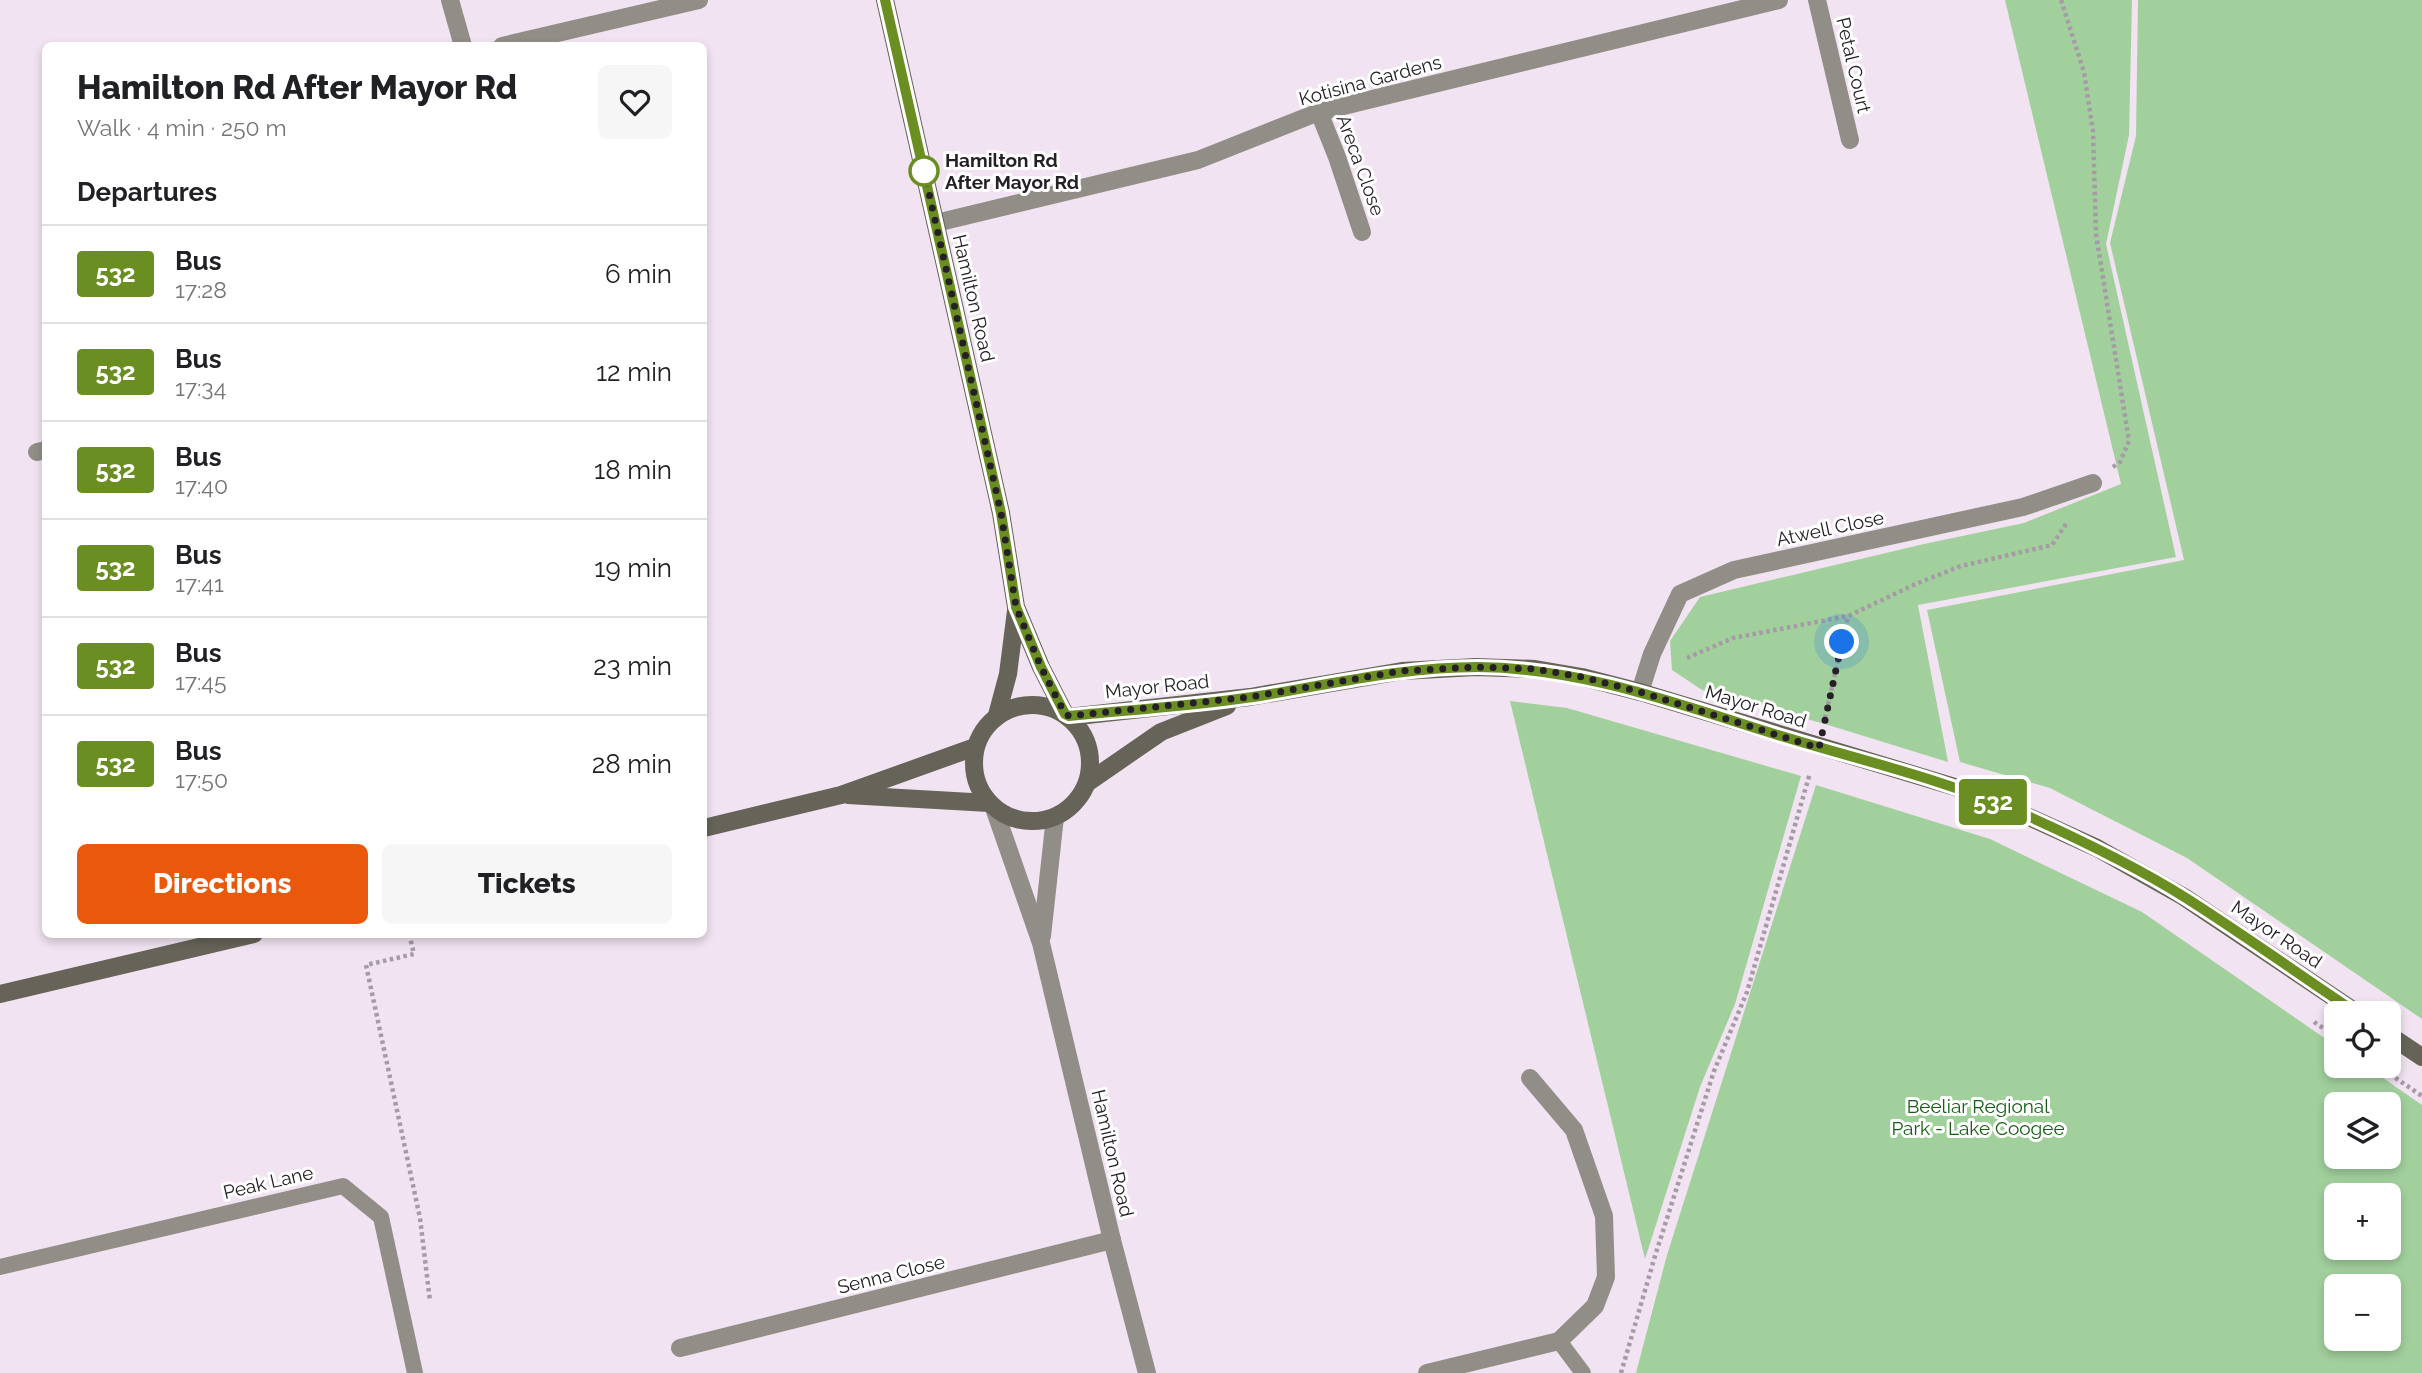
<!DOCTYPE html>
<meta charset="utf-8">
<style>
body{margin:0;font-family:Raleway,sans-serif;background:#f6f6f6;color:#202124;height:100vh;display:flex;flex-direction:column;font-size:26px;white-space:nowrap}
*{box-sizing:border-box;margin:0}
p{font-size:23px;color:#757577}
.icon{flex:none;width:38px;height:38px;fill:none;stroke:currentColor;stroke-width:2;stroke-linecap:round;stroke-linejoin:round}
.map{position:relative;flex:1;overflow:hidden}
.drawer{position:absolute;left:42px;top:42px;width:665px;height:896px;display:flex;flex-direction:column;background:#fff;border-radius:10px;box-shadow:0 4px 10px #0003}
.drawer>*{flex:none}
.badge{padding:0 14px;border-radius:5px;font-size:24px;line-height:46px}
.buttons{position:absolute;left:2324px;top:1001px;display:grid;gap:14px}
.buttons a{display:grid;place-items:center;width:77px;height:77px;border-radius:10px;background:#fff;box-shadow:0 4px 10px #0003;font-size:35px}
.you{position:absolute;width:35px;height:35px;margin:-18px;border:5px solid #fff;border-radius:50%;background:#1a73e8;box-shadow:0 0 0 10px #1a73e833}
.map>.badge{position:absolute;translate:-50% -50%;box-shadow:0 0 0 4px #fff}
h2{padding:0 35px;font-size:26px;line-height:63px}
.round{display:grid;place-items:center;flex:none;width:74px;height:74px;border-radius:10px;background:#f6f6f6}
.head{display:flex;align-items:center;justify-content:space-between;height:119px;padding:0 35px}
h1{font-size:33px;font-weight:800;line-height:52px}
.action{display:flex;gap:14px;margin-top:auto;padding:14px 35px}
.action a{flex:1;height:80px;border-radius:10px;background:#ea580c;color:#fff;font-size:28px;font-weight:800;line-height:80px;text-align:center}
.action a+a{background:#f6f6f6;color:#202124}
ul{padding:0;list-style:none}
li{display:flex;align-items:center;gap:21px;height:98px;padding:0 35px;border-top:2px solid #e0e0e0}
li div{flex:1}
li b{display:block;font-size:26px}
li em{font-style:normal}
li .badge{min-width:77px;font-weight:700;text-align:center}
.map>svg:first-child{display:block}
.green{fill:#a2d09d;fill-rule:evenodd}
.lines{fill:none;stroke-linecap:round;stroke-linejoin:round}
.path{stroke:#a59aa5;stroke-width:4.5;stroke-dasharray:3.5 3.5;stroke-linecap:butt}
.service{stroke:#908e87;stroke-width:16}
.minor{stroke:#908e87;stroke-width:18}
.secondary{stroke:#666359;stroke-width:18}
.line-casing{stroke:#fff;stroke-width:16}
.line{stroke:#6b8e23;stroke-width:10}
.walk{stroke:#252026;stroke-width:7;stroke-dasharray:0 12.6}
.stop-dot{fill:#fff;stroke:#6b8e23;stroke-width:3.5}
.labels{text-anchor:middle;stroke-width:6;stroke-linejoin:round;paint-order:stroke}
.street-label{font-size:19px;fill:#252026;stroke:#fff}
.stop-label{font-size:19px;font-weight:bold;fill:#252026;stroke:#fff;text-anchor:start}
.park-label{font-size:19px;fill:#165e14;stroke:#fff}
</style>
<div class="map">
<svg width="2422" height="1373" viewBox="0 0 2422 1373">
<rect width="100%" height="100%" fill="#f1e3f1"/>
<!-- green -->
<g class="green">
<path d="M2005 0H2132L2129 135 2106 244 2176 557 1918 605 1948 762 1825 724 1702 690 1672 670 1670 641 1700 597 1924 544 2024 523 2121 484Z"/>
<path d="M2138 0H2422V1019L2187 858 2050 788 1960 762 1927 610 2184 560 2110 243 2136 136Z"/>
<path d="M1510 701 1567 708 1801 776 1735 1004 1700 1087 1645 1259Z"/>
<path d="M1816 785 1990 839 2142 912 2336 1046V1066H2366L2422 1105V1373H1636L1667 1255ZM2336 1104H2389V1157H2336ZM2389 1195V1248H2336V1195ZM2389 1286V1339H2336V1286Z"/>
</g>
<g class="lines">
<!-- path -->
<g class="path">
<path d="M2061 0 2084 72 2093 131 2096 234 2129 441 2120 462 2113 467"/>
<path d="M1687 658 1733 638 1848 616 1918 583 1961 566 2052 545 2068 521"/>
<path d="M1825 718 1848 616"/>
<path d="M409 934 414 954 366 965 420 1218 430 1301"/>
<path d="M2314 1022 2336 1037"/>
<path d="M2378 1066 2422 1096"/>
<path d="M1621 1373 1655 1256 1714 1071 1747 992 1810 773"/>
</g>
<!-- service -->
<g class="service">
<path d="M0 1267 343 1186 381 1217 415 1373"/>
<path d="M1559 1341 1583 1373"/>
</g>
<!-- minor -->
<g class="minor">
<path d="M450 0 463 46"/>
<path d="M1817 0 1850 140"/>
<path d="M502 46 699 0"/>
<path d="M1319 112 1337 157 1362 232"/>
<path d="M936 223 1198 160 1319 112 1779 0"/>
<path d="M37 452 46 450"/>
<path d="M1640 692 1652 654 1680 594 1734 570 2023 507 2093 483"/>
<path d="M994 808 1041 943 1112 1240 1147 1373"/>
<path d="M1042 936 1055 817"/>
<path d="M680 1348 1112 1240"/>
<path d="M1427 1373 1559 1341 1595 1306 1606 1277 1604 1216 1574 1130 1530 1078"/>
</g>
<!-- secondary -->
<g class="secondary">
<path d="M885 0 1001 513 1016 607 1041 667 1065 714"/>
<circle cx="1032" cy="763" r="58"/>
<path d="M997 715 1008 674 1016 611"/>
<path d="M1069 717 1250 697 1402 671 1476 667 1535 669 1582 677 1640 692 1955 787 2018 812 2097 848 2184 897 2357 1013"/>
<path d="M1087 783 1161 732 1227 706"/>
<path d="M848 795 989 803"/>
<path d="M704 828 841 795 975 747"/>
<path d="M0 994 254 934"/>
<path d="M2389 1035 2422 1057"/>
</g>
</g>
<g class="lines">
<defs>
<path id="line" d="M885 0 1001 513 1016 607 1041 667 1065 714 1069 716C1130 710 1192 706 1253 697 1328 685 1402 667 1478 667 1579 668 1670 701 1765 731 1850 758 1939 777 2021 813 2077 838 2134 865 2186 898 2244 935 2300 975 2357 1013"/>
</defs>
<!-- line casing -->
<use href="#line" class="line-casing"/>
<!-- line -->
<use href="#line" class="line"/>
<!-- walk -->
<path class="walk" d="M924 171 1001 513 1016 607 1041 667 1065 714 1069 716 1250 697 1402 671 1476 667 1535 669 1582 677 1640 692 1819 748 1842 642"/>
</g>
<!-- markers -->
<circle class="stop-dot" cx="924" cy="171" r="14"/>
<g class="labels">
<!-- street labels -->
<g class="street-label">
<text transform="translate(1854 65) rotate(77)" y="7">Petal Court</text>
<text transform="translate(1370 80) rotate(-15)" y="7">Kotisina Gardens</text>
<text transform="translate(1361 165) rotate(70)" y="7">Areca Close</text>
<text transform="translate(974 298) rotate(77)" y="7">Hamilton Road</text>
<text transform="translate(1830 528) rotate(-12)" y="7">Atwell Close</text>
<text transform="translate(1157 686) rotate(-6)" y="7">Mayor Road</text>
<text transform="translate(1756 706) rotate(17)" y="7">Mayor Road</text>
<text transform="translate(2277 934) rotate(34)" y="7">Mayor Road</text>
<text transform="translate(1113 1153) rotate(77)" y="7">Hamilton Road</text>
<text transform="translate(268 1182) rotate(-13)" y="7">Peak Lane</text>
<text transform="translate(891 1274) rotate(-14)" y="7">Senna Close</text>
</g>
<!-- stop labels -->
<g class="stop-label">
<text x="945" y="167">Hamilton Rd<tspan x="945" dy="22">After Mayor Rd</tspan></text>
</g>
<!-- park labels -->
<g class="park-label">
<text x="1978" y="1113">Beeliar Regional<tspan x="1978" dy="22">Park - Lake Coogee</tspan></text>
</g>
</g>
</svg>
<div class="buttons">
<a><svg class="icon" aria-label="locate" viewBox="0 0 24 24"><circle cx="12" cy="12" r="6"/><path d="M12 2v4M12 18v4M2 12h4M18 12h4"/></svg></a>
<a><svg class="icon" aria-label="layers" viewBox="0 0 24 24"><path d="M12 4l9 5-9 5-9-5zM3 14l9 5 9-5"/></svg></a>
<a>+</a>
<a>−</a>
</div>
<div class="you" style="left:1842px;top:642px"></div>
<b class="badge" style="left:1993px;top:802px;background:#6b8e23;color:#fff">532</b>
<section class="drawer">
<div class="head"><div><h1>Hamilton Rd After Mayor Rd</h1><p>Walk · 4 min · 250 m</p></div><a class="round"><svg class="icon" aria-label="heart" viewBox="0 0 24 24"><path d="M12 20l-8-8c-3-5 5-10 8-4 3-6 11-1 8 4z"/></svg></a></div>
<h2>Departures</h2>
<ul>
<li><span class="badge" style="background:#6b8e23;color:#fff">532</span><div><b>Bus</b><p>17:28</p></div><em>6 min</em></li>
<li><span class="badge" style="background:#6b8e23;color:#fff">532</span><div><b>Bus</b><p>17:34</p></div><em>12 min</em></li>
<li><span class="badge" style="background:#6b8e23;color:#fff">532</span><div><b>Bus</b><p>17:40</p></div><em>18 min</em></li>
<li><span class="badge" style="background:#6b8e23;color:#fff">532</span><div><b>Bus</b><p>17:41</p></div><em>19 min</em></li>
<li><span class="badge" style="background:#6b8e23;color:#fff">532</span><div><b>Bus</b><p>17:45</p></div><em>23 min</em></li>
<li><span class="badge" style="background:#6b8e23;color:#fff">532</span><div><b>Bus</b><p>17:50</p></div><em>28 min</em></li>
</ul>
<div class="action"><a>Directions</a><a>Tickets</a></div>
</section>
</div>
